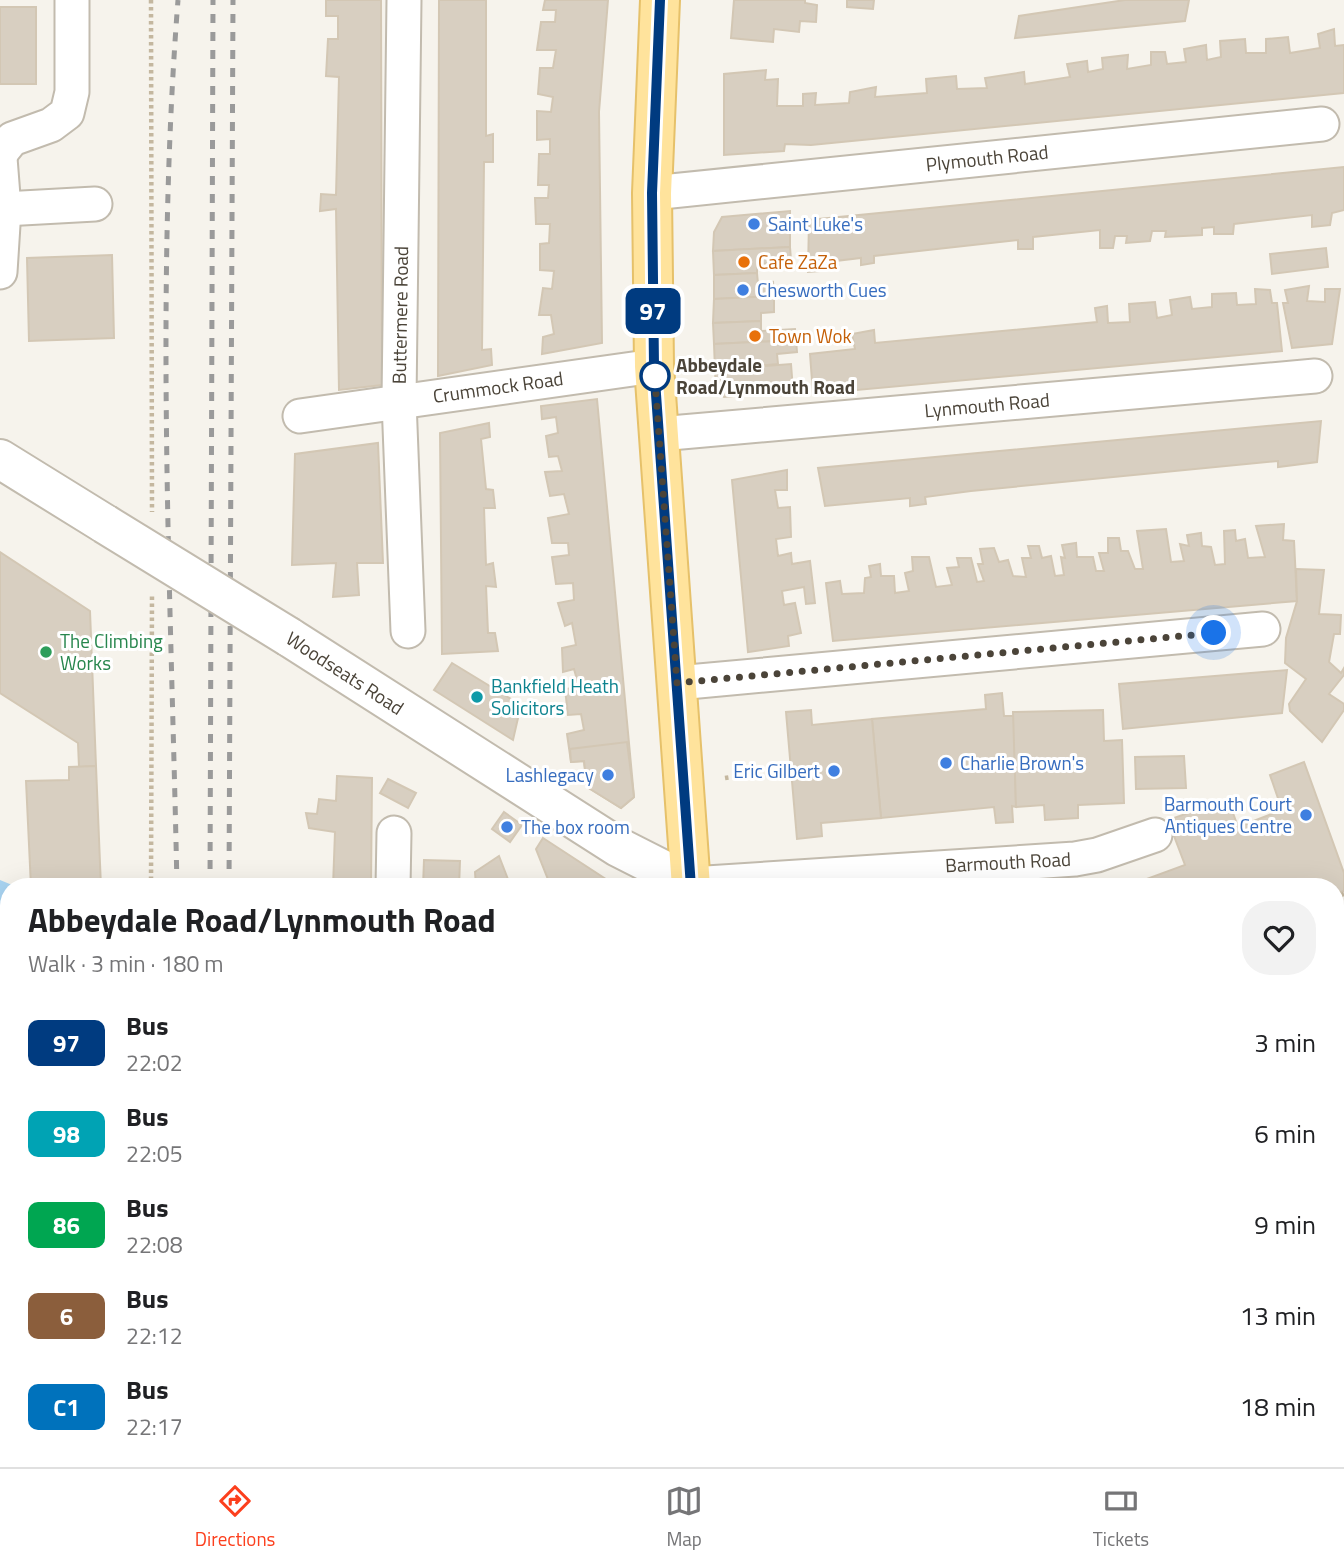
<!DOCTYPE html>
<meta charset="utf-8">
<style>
body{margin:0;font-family:"Titillium Web",sans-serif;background:#f2f2f2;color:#202124;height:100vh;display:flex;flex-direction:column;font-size:26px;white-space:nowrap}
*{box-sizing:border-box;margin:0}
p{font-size:23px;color:#757577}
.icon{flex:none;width:38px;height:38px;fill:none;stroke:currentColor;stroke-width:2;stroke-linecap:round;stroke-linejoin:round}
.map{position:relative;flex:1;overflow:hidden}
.side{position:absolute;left:0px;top:878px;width:1344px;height:590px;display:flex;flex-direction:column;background:#fff;border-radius:28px 28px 0 0;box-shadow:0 7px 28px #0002}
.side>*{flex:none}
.badge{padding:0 14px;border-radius:10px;font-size:24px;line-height:46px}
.you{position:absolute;width:35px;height:35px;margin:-18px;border:5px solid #fff;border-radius:50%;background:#1a73e8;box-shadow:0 0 0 10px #1a73e833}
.map>.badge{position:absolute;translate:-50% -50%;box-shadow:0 0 0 4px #fff}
.round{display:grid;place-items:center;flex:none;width:74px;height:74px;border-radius:28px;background:#f2f2f2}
.head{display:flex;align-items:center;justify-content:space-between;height:119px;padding:0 28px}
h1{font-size:33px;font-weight:700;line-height:52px}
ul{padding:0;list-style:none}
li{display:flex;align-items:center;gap:21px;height:91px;padding:0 28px}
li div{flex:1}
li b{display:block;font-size:26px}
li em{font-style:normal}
li .badge{min-width:77px;font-weight:700;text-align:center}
.menu{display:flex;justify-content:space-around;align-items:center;height:98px;border-top:2px solid #e0e0e0;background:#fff;font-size:19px;color:#757577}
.menu a{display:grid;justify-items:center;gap:4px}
.menu .selected{color:#fc3f1d}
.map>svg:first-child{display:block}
.water{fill:#a9d4f2}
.building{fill:#d8cfc1;stroke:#d3c7b4;stroke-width:2}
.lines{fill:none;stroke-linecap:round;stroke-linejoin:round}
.service-casing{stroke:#c2bbae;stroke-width:21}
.minor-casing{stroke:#c2bbae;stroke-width:37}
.tertiary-casing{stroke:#c2bbae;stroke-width:42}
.primary-casing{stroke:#e6c16a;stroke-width:42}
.path{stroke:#c4b79f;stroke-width:4.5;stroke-dasharray:3.5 3.5;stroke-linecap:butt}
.service{stroke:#fff;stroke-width:18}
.minor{stroke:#fff;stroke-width:33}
.tertiary{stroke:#fff;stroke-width:38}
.primary{stroke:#ffe39c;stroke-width:38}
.rail{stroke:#9a9a9a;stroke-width:5;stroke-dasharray:9 9;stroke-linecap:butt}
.tertiary-bridge-casing{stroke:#c2bbae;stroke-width:42;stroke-linecap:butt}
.tertiary-bridge{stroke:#fff;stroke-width:38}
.line-casing{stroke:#fff;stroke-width:16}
.line{stroke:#003b80;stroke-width:10}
.walk{stroke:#4b4439;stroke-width:7;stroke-dasharray:0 12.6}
.shop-dot{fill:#3f7fe0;stroke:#fff;stroke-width:2.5}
.food-dot{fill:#e8710a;stroke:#fff;stroke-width:2.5}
.stop-dot{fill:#fff;stroke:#003b80;stroke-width:3.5}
.leisure-dot{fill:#2e9e5b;stroke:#fff;stroke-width:2.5}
.culture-dot{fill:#0f9aa8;stroke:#fff;stroke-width:2.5}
.labels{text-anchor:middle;stroke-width:6;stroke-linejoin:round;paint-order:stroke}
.street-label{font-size:19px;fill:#4b4439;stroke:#fff}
.shop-label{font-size:19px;fill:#366cbe;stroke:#fff;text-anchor:start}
.food-label{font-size:19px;fill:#c56008;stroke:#fff;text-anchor:start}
.stop-label{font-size:19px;font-weight:bold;fill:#4b4439;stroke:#fff;text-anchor:start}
.leisure-label{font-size:19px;fill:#27864d;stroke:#fff;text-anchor:start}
.culture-label{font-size:19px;fill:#0d838f;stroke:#fff;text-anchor:start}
</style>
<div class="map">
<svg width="1344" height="1467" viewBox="0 0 1344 1467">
<rect width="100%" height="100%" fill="#f6f3ec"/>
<!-- water -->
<g class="water">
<path d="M0 880 17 887H9V933L0 924Z"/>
<path d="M78 1460H111L114 1467H80Z"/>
</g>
<!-- building -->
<g class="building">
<path d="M326 0H381L382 385 339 390 336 209 320 211 321 194 336 195 339 77 326 76 328 39H338V16H326Z"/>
<path d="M439 0H486V136L493 134V162H484L482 350 491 349 492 365 438 376Z"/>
<path d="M545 0H608L599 112 602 343 542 354 543 337 554 334 551 315H539L543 288 552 289 554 271 540 270V244L549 243 550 224H536L535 198H548L549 185H538L539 154H550V139L537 140V111L551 112 553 97 538 94 540 68H553L556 50H537L541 22H555L556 10H543Z"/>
<path d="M734 0H805V3L817 5 816 22 800 21 799 32 774 29 773 42 731 38Z"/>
<path d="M847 0H874L873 9 847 7Z"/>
<path d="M1125 0H1189L1185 21 1015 38 1019 16Z"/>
<rect x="0" y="7" width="36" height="77"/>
<path d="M1334 29 1335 46 1344 45V93L811 145 785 144 784 151 724 155V74L766 70 765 80 778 79 777 106H803V94L816 93 815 105 849 103 850 92 876 87 875 97 927 93 926 79 956 76 957 89 987 88 985 78 1024 72 1025 84 1070 77 1067 64 1087 61 1088 72 1103 69 1102 58 1128 55 1127 69 1151 65V52H1165L1167 64 1186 62 1184 49 1206 45 1207 60 1221 57 1220 41 1245 39 1246 53H1266V39L1288 37 1290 53 1320 48 1318 34Z"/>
<path d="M1344 167V210L1332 213 1330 225 1312 227V215L1234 224 1233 234H1214V227L1202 228V235L1165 237 1166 231H1152L1150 241 1126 243 1127 236H1115L1113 248H1100V230L1033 237V249H1018V240L874 256V263L861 265V258L819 263V271L808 272 809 220Z"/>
<path d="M790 211V247L713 251 714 232 722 217Z"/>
<path d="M790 247 791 260 757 265V273L714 275 713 251Z"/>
<path d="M1326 248 1328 267 1272 274 1270 254Z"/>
<path d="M112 255 114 338 29 341 27 258Z"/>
<path d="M757 273 758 284 773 282 774 296 714 299V275Z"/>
<path d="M1309 286 1307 301 1325 302V289H1340L1332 344 1292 348 1283 303H1288L1285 290Z"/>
<path d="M1255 289 1270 290 1272 303H1277L1282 351 813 394 810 354 855 349 852 334 874 330 875 343 1097 322 1095 308 1107 306 1108 323 1130 322 1129 304 1155 302 1157 318 1172 315 1170 300 1190 297 1192 309 1212 307V294L1236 293 1237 305 1256 304Z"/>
<path d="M774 296V312L761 313V321L713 323 714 299Z"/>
<path d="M761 321V331L795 329 796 340 714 344 713 323Z"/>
<path d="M796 340 797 352 777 354 778 364 715 370 714 344Z"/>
<path d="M791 364 793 390 724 397 716 390 715 370Z"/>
<path d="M597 399 634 797 621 808 587 787 584 761 571 762 567 734 584 730 581 714 568 715 565 689 579 687 574 669 563 672 562 648 576 645 572 623 565 626 558 603 574 600 573 583 556 584 552 557 569 555 568 543H552L548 518 569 514 564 494 550 496 545 472 562 471 558 456 549 457 546 436 558 433 556 417 542 419 541 406Z"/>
<path d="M1321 421 1317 462 1278 467V461L971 491 925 497 926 504 910 506V498L825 506 818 468Z"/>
<path d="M489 423 490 437 481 439 486 489 493 490 495 508H484L486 565 493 563 496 587 486 586 488 633H495L498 651 442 654 440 433Z"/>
<path d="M378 443 383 563H357L359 595 333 597 336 563 292 565 295 454Z"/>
<path d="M787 470V490H775L778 508 790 507 791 537 776 539 778 556 791 553 792 564 810 561 815 603 806 604 804 587 782 591 784 605 795 603 801 633 788 636 789 646 748 652 732 480Z"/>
<path d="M1284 524 1283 540 1294 541 1297 601 833 641 826 583 840 581 842 594 864 593 865 578 871 577 869 566 880 564 881 576H894L895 593 909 591 905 573 913 571 912 557H929L936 587 952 585 947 568 959 567 957 558H971L977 582 984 581 978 564H983L980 549 994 548 999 562 1008 560 1013 576 1026 577 1022 558H1031L1028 546H1039L1042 558 1051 556 1055 576 1064 575 1061 557 1065 558 1062 545 1076 543 1077 557H1093L1096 571H1104L1099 553H1108V538H1119L1121 551H1128L1135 569H1143L1137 531 1166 529 1171 562 1184 561 1180 544 1189 546 1187 535 1201 533 1202 546 1211 547 1215 565 1225 564 1224 531 1235 530 1236 541 1245 539 1248 558 1265 557 1256 526Z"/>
<path d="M0 552 90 611 96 766 79 767 78 743 0 693Z"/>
<path d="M1296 569 1324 570 1319 614 1341 615 1340 634H1334L1329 662 1341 673 1344 668V675L1329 694 1344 704V710L1322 742 1290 711 1289 704 1306 679 1285 663 1286 638 1297 601Z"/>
<path d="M452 663 521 705 513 740 434 690Z"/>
<path d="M1287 670 1282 713 1123 729 1119 684Z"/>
<path d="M1002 693 1004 716H1014L1016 807 1012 806 1013 822 996 823 994 807 881 818 872 719 986 709 985 695Z"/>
<path d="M811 710 812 725 872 719 881 818 821 823 822 836 797 839 786 712Z"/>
<path d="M1103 710 1104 741 1122 740 1124 803 1078 805V818L1045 820 1044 805 1016 807 1013 712Z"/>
<path d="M627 742 634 797 621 808 587 787 584 761 571 762 570 749Z"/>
<path d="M1184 756 1186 788 1136 789 1135 757Z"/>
<path d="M1304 762 1344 873V891L1335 894V887H1143L1141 881 1185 865 1168 820 1228 799 1238 827 1282 810 1270 775Z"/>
<path d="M96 766 101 887H31L26 781 69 780V767Z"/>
<path d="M337 776 372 778 371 887H333L335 832 309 828 306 813 317 814 319 799 336 801Z"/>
<path d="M388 779 416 793 408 808 380 793Z"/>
<path d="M504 812 522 825 510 842 492 829Z"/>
<path d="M543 838 618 887H551L536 849Z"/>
<path d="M499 856 511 887H476L475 872Z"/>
<path d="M424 860 460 861 459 887H423Z"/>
<path d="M1141 881 1143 887H1121Z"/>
<path d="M1341 914 1344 916V951L1335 964V922Z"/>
<path d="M9 948V1218L0 1219V949Z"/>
<path d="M1344 1136V1176L1335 1170V1148Z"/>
<path d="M1335 1202 1344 1208V1250L1335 1262Z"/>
<path d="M323 1460H365L364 1467H323Z"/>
<path d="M468 1460V1467H431V1461Z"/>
<path d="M489 1460H509L512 1467H492Z"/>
<path d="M509 1460H530L532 1467H512Z"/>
<path d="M530 1460H550L552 1467H532Z"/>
<path d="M550 1460H570L573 1467H552Z"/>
<path d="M570 1460H590L593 1467H573Z"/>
<path d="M590 1460H611V1461L593 1467Z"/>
<path d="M779 1460H829L831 1466 756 1467Z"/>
<path d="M1120 1460H1142L1139 1464 1144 1467H1115Z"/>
<path d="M1248 1460H1262L1267 1467H1238Z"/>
</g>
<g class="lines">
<defs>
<g id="service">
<path d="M0 1359 9 1394"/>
<path d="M0 1438 9 1436"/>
<path d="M25 1460 27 1467"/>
</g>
<g id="minor">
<path d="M404 0 399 401 408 631"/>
<path d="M0 154 12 139 51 125 67 113 72 92V0"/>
<path d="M0 158 4 209 0 272"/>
<path d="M652 193 1322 124"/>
<path d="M4 209 95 204"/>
<path d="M300 416 654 366"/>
<path d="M659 434 1315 376"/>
<path d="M677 683 1263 629"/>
<path d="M691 884 1075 859 1097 855 1155 835"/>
<path d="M393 887 394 833"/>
<path d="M384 1467V1460"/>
<path d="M650 1467 674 1460"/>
</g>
<g id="tertiary">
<path d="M0 459 105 524"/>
<path d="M289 637 618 847 691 884"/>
<path d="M1335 1060 1344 1047"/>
<path d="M1063 1467 1068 1460"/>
</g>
<g id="primary">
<path d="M660 0 652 193 654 366 691 887"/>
<path d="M878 1460 881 1467"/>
</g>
</defs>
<!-- service casing -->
<use href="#service" class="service-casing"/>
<!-- minor casing -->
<use href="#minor" class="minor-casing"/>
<!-- tertiary casing -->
<use href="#tertiary" class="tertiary-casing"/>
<!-- primary casing -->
<use href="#primary" class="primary-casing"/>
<!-- path -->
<g class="path">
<path d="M151 0 152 512"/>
<path d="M725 778 731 777"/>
<path d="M151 887 152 594"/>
<path d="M1335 897 1344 894"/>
<path d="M163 1460V1467"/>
</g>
<!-- service -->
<use href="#service" class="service"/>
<!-- minor -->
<use href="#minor" class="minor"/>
<!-- tertiary -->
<use href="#tertiary" class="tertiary"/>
<!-- primary -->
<use href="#primary" class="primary"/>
<!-- rail -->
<g class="rail">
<path d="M177 887C171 592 155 295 178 0"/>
<path d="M210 887 213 0"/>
<path d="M229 887 233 0"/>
<path d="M188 1460V1467"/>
<path d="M207 1467V1460"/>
<path d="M226 1467V1460"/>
</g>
<defs>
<path id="tertiary-bridge" d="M105 524 289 637"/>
</defs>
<!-- tertiary-bridge casing -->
<use href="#tertiary-bridge" class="tertiary-bridge-casing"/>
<!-- tertiary-bridge -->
<use href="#tertiary-bridge" class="tertiary-bridge"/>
</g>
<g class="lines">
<defs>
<path id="line" d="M660 0 652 193 654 366 691 887"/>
</defs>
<!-- line casing -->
<use href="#line" class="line-casing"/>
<!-- line -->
<use href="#line" class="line"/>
<!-- walk -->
<path class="walk" d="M655 376 654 366 677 683 1214 633"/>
</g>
<!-- markers -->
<g class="shop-dot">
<circle cx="754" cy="224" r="7"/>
<circle cx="743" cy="290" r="7"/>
<circle cx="946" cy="763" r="7"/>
<circle cx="834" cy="771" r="7"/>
<circle cx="608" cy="775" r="7"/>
<circle cx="1306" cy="815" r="7"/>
<circle cx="507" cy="827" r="7"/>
</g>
<g class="food-dot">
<circle cx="744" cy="262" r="7"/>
<circle cx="755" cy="336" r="7"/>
</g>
<circle class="stop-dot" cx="655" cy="376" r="14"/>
<circle class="leisure-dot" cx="46" cy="652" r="7"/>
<circle class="culture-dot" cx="477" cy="697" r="7"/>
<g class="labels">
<!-- street labels -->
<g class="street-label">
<text transform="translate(987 158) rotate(-6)" y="7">Plymouth Road</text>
<text transform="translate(400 315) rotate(-89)" y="7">Buttermere Road</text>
<text transform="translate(498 387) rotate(-8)" y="7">Crummock Road</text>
<text transform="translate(987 405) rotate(-5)" y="7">Lynmouth Road</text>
<text transform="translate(345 673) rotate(33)" y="7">Woodseats Road</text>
<text transform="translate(1008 862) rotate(-3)" y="7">Barmouth Road</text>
</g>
<!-- shop labels -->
<g class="shop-label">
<text x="768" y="231">Saint Luke's</text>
<text x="757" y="297">Chesworth Cues</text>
<text x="960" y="770">Charlie Brown's</text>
<text x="820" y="778" text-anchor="end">Eric Gilbert</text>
<text x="594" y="782" text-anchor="end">Lashlegacy</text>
<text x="1292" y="811" text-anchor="end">Barmouth Court<tspan x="1292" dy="22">Antiques Centre</tspan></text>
<text x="521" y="834">The box room</text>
</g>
<!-- food labels -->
<g class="food-label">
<text x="758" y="269">Cafe ZaZa</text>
<text x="769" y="343">Town Wok</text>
</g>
<!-- stop labels -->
<g class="stop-label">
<text x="676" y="372">Abbeydale<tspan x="676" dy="22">Road/Lynmouth Road</tspan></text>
</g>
<!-- leisure labels -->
<g class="leisure-label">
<text x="60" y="648">The Climbing<tspan x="60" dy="22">Works</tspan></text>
</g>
<!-- culture labels -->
<g class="culture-label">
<text x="491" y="693">Bankfield Heath<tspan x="491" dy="22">Solicitors</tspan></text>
</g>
</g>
</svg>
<div class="you" style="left:1214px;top:633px"></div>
<b class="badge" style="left:653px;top:311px;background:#003b80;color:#fff">97</b>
<section class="side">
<div class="head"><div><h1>Abbeydale Road/Lynmouth Road</h1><p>Walk · 3 min · 180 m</p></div><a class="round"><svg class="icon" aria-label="heart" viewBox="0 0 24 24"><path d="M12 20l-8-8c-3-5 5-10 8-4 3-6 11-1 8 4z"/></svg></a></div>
<ul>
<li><span class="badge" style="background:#003b80;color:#fff">97</span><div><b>Bus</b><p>22:02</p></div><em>3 min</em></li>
<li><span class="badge" style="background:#00a3b4;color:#fff">98</span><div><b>Bus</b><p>22:05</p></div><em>6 min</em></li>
<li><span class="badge" style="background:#00a651;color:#fff">86</span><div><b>Bus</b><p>22:08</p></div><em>9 min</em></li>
<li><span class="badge" style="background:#8b5e3c;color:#fff">6</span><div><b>Bus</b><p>22:12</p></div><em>13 min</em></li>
<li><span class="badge" style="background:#0072bc;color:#fff">C1</span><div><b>Bus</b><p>22:17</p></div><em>18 min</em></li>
</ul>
</section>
</div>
<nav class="menu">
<a class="selected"><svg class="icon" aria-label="directions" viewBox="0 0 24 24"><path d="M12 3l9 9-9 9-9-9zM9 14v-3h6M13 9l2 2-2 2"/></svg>Directions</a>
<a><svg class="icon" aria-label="map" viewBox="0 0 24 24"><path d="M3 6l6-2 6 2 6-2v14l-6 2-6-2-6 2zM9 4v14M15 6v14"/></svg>Map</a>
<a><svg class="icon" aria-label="tickets" viewBox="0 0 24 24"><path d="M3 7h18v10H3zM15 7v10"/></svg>Tickets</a>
</nav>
